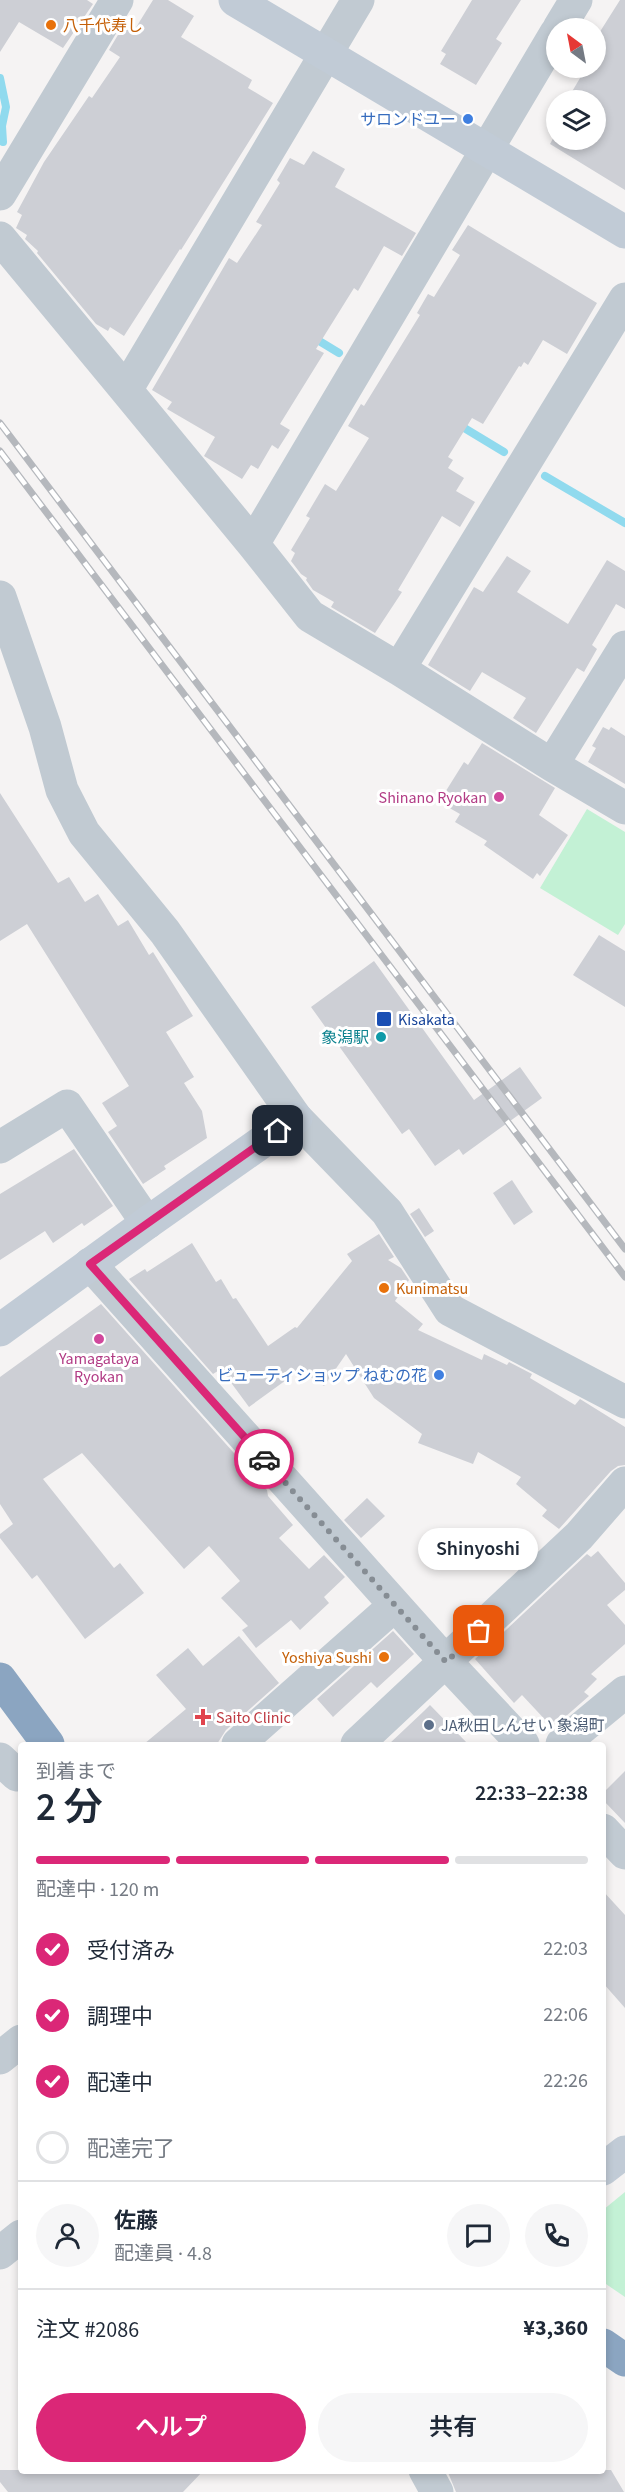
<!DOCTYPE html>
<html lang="ja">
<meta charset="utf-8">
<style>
body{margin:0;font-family:"Source Sans 3","Noto Sans JP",sans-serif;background:#f6f6f7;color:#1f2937;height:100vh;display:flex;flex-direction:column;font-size:22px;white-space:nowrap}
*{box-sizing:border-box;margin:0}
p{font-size:20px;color:#747a83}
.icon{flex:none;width:33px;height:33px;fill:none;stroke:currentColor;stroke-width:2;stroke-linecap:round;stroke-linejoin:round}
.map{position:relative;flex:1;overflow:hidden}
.drawer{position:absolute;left:18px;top:1742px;width:588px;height:732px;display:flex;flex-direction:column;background:#fff;border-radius:6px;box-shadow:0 3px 9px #0003}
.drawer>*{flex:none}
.needle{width:39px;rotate:328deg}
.fabs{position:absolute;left:546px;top:18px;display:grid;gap:12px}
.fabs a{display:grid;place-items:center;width:60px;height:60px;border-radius:50%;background:#fff;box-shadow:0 3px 9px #0003;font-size:30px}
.pin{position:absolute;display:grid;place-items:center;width:51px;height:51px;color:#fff;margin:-26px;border-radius:12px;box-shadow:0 3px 9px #0006}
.courier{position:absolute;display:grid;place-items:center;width:60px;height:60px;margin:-30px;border:4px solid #db2777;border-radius:50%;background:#fff;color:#222;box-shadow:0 2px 8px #0007}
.bubble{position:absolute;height:42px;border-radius:21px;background:#fff;box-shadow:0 3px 9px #0003;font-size:20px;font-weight:600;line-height:42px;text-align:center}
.head em{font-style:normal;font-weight:600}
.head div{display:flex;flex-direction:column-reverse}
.head{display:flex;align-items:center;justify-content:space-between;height:102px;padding:0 18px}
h1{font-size:39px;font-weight:600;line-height:45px}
.bar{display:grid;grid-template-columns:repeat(4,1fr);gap:9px 6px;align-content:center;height:72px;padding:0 18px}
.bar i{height:8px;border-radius:4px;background:#e0e1e3}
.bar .active{background:#db2777}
.bar p{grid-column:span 4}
.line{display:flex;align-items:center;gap:15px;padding:0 18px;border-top:2px solid #e0e1e3}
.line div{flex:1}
.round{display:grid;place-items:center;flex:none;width:63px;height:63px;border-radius:32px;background:#f6f6f7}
ol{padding:0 18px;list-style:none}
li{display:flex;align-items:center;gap:18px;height:66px}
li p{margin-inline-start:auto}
li .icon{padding:6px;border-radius:50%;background:#db2777;color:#fff;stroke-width:4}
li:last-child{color:#747a83}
li i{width:33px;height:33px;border:3px solid #e0e1e3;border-radius:50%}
.button{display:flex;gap:12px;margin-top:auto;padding:12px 18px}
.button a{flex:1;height:69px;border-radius:36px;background:#db2777;color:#fff;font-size:24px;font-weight:600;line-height:69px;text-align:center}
.button a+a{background:#f6f6f7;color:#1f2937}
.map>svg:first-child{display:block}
</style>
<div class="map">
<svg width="625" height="2492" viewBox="0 0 625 2492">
<rect width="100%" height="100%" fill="#f5f3f3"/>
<path fill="#c3f1d5" d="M587 809 625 832V924L618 935 540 888Z
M625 2192V2297L603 2282V2210Z"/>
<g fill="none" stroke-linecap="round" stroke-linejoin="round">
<path stroke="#90daee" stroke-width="8" d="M0 78 6 107 2 126 3 142
M311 336 339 353
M456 423 504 452
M545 476 625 523"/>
</g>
<path fill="#cdcfd5" d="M0 0H87L93 4 63 48 19 22 0 52Z
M153 0H168L194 16 181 37 252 80 248 88 273 103 181 250 180 249 124 336 110 327 108 331 96 324 37 253 38 251 25 239 27 235 16 228 22 215 17 212 44 162 89 96 92 98 120 57 109 50 125 23 135 29Z
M472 0H521L496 39 502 43 476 85 440 64 446 54 441 51Z
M620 0H625V190L550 144 556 133V140H596V100H567L586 68H596V38Z
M313 151 345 169 335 187 416 233 402 256 384 246 358 291 354 288 316 349 324 353 280 424 290 430 278 449 272 445 258 469 251 465 242 479 204 456 215 437 167 409 172 402 152 390 229 258 237 263 262 225 256 222 280 183 277 180 290 158 304 165Z
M468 225 597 303 567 354 543 340 528 365 524 362 521 367 519 366 483 424 472 418 448 457 453 460 448 468 464 478 456 491 475 502 460 527 442 516 398 590 402 592 375 633 331 607 334 602 313 590 306 580 307 578 301 574 291 561 295 553 291 550 310 518 306 516 325 484 336 491 369 438 348 426 361 404 364 406 420 315 417 313 428 294 434 297 460 255 452 250Z
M507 556 531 571 517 592 568 624 607 560 625 571V609L616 604 592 645 597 649 584 672 577 668 536 733 513 718 526 698 482 672 470 691 428 665 474 587 483 592Z
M603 727 609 730 611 727 625 736V784L588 762 596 748 592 746Z
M482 743 555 788 539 815 568 835 540 876 537 873 533 879 484 845 487 841 455 822 460 814 439 802 464 762 468 765Z
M0 793 58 883 69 877 85 902 98 894 118 926 128 920 149 955 153 952 193 1016 166 1032 194 1077 184 1083 202 1111 207 1138 164 1166 166 1169 143 1184 108 1132 117 1126 102 1103 129 1086 27 924 0 941Z
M599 935 625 951V1007L573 975Z
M374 961 474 1100 520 1067 542 1098 463 1155 459 1149 435 1166 409 1129 402 1134 311 1007Z
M74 1149 113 1206 84 1226 82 1223 53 1243 45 1231 0 1260V1194Z
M512 1180 533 1212 514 1225 493 1193Z
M419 1208 434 1231 425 1237 410 1214Z
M379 1234 394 1257 388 1260 401 1268 409 1280 395 1301 423 1324 418 1330 482 1360 484 1354 507 1365 509 1362 532 1374 530 1378 575 1405 580 1399 625 1427V1465L618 1466 611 1471 559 1529 542 1516 547 1510 516 1484 521 1477 478 1452 473 1464 418 1443 422 1434 374 1398 346 1354 324 1386 300 1370 249 1407 221 1369 213 1374 129 1279 145 1269 147 1272 192 1243 216 1282 221 1279 233 1299 236 1298 268 1346 295 1327 297 1328 352 1261 347 1254Z
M101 1304 267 1490 268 1496 293 1525 279 1538 309 1569 324 1555 345 1577 324 1597 329 1603 300 1630 291 1620 256 1648 242 1630 248 1626 221 1598 240 1581 209 1546 184 1569 82 1453 43 1479 114 1568 120 1563 144 1593 85 1639 37 1575 32 1579 0 1538V1534L13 1524 0 1504V1377Z
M367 1498 385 1516 361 1538 344 1520Z
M598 1551 625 1583V1590L607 1605 625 1625V1644L591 1674 597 1679 584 1692 589 1696 557 1724 554 1721 550 1725 522 1695 514 1703 475 1659 587 1554 591 1557Z
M393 1631 414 1654 377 1688 371 1682 333 1717 317 1699Z
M239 1636 279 1683 226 1730 217 1744H144L186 1709 156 1675 188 1648 203 1666Z
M430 1705 468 1744H389L424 1711Z
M625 1771V1823L603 1800V1793Z
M603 1891 625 1915V2008L603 1983Z
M0 2470H204L183 2492H8L0 2482Z
M447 2470H611L624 2492H456Z"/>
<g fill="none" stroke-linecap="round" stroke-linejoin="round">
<path stroke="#c1cad2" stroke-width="33" d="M559 28 576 0
M0 194 117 0
M0 238 126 390
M253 544 126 390 358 0
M0 597 45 727 62 790 84 833 165 932 296 1118 387 1212 450 1310 625 1402
M625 647 552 765 625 808
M399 669 310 616 253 544 556 33
M552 765 399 669 625 299
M0 1147 67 1106 147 1223
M90 1264 446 1662 523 1744
M238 1744 395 1605
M357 1744 579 1536 625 1483
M562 1744 625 1692
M0 1759 17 1775 21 1773
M603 1830 625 1853
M0 2058 21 2041
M0 2253 21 2236
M425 2470 437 2492"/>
<path stroke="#c1cbd6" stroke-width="33" d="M235 0 625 232
M0 1330 147 1223 296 1118
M603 2169 625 2152"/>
<path stroke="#8ba5c1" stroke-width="33" d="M0 1679 48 1744
M603 2345 625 2360"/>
<defs>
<path id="rail" d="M0 423 625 1249
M0 451 625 1277"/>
</defs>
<use href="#rail" stroke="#b5b8bd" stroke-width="7"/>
<use href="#rail" stroke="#fff" stroke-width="4.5" stroke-dasharray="14" stroke-linecap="butt"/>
</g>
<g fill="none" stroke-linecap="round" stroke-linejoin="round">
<path stroke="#868d94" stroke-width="6" stroke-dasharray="0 10.8" d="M264 1459 446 1662 479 1631"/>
<path stroke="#db2777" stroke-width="8" d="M264 1459 90 1264 278 1131"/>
</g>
<g fill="#e8710a" stroke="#fff" stroke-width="2">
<circle cx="51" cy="25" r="6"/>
<circle cx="384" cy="1288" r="6"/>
<circle cx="384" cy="1657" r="6"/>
</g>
<g fill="#3f7fe0" stroke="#fff" stroke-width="2">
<circle cx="468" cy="119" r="6"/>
<circle cx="439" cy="1375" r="6"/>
</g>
<g fill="#d1479c" stroke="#fff" stroke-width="2">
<circle cx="499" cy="797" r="6"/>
<circle cx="99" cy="1339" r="6"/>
</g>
<rect fill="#1a4fb4" stroke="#fff" stroke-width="2" x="376" y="1011" width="16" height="16" rx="3"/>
<circle fill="#0f9aa8" stroke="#fff" stroke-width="2" cx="381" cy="1037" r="6"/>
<path fill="#e0444e" stroke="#fff" stroke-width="2" d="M200 1708h6v6h6v6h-6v6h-6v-6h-6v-6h6z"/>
<circle fill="#5c6f8a" stroke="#fff" stroke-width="2" cx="429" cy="1725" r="6"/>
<g text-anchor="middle" stroke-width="6" stroke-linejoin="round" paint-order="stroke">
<g font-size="16" fill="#c56008" stroke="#fff" text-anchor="start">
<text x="63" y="31">八千代寿し</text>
<text x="396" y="1294">Kunimatsu</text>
<text x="372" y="1663" text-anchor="end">Yoshiya Sushi</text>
</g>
<g font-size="16" fill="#366cbe" stroke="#fff" text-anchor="end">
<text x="456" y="125">サロンドユー</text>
<text x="427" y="1381">ビューティショップ ねむの花</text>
</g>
<g font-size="16" fill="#b23c85" stroke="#fff" text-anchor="end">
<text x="487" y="803">Shinano Ryokan</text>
<text x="99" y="1364" text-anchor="middle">Yamagataya<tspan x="99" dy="18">Ryokan</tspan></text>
</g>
<g font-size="16" fill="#164399" stroke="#fff" text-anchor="start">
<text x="398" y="1025">Kisakata</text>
</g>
<g font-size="16" fill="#0d838f" stroke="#fff" text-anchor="end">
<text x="369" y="1043">象潟駅</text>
</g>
<g font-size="16" fill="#be3a42" stroke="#fff" text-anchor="start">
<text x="216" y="1723">Saito Clinic</text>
</g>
<g font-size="16" fill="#4e5e75" stroke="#fff" text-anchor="start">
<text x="441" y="1731">JA秋田しんせい 象潟町</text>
</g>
</g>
</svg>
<div class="fabs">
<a><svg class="needle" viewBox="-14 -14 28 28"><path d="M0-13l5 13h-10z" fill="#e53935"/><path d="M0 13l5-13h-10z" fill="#747a83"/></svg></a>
<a><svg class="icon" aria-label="layers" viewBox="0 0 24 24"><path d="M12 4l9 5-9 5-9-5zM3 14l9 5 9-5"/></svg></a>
</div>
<div class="pin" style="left:479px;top:1631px;background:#ea580c"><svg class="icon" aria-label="bag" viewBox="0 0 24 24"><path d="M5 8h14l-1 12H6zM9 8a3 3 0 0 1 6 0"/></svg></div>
<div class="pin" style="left:278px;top:1131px;background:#1f2937"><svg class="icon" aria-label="home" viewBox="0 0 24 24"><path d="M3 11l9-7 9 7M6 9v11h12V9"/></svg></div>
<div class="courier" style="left:264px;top:1459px"><svg class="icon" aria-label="car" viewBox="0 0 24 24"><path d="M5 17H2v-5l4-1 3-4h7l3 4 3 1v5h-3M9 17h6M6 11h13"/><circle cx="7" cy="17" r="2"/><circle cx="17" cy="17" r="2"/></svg></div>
<div class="bubble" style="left:418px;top:1528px;width:120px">Shinyoshi</div>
<section class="drawer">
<div class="head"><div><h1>2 分</h1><p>到着まで</p></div><em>22:33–22:38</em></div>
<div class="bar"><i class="active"></i><i class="active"></i><i class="active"></i><i></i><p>配達中 · 120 m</p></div>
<ol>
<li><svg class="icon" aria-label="check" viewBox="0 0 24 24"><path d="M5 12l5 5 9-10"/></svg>受付済み<p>22:03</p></li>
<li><svg class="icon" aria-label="check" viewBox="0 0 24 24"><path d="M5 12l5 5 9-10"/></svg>調理中<p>22:06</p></li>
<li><svg class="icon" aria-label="check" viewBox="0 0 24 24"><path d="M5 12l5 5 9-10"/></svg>配達中<p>22:26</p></li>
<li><i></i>配達完了</li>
</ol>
<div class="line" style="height:108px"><a class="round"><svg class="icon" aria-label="person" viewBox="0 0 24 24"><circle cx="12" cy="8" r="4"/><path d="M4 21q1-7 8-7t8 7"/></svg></a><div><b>佐藤</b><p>配達員 · 4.8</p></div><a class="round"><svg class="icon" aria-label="chat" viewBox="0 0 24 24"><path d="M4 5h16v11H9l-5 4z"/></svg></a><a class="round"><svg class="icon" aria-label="phone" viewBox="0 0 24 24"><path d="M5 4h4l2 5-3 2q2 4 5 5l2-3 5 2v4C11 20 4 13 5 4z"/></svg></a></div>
<div class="line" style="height:78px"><div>注文 #2086</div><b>¥3,360</b></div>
<div class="button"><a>ヘルプ</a><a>共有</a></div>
</section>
</div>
